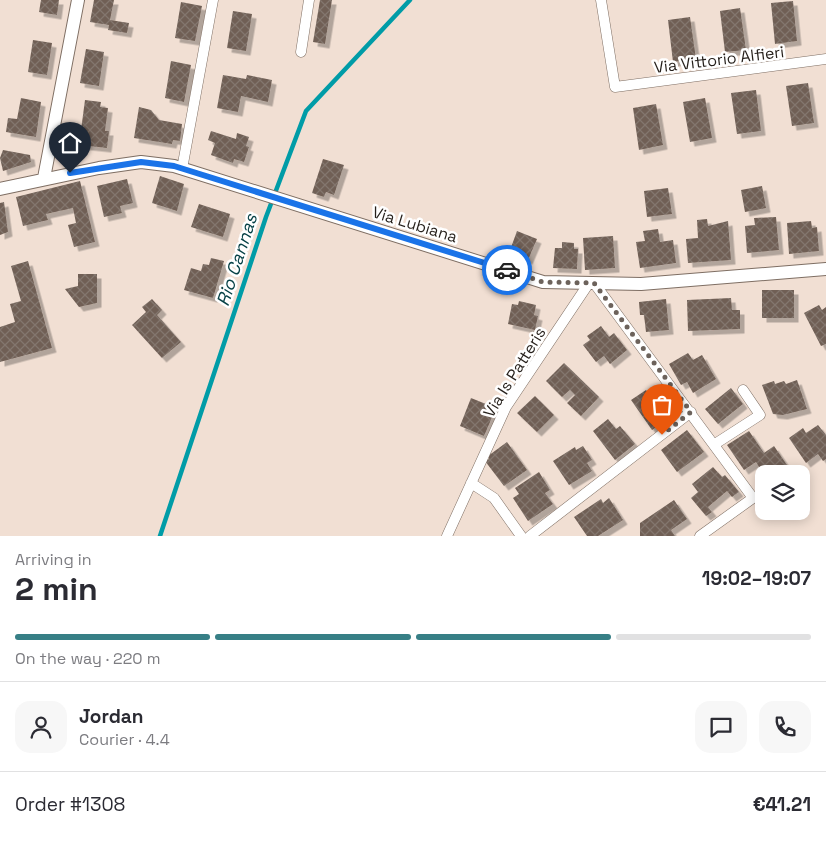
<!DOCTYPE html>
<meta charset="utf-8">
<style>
body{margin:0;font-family:"Space Grotesk",sans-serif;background:#f7f7f7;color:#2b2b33;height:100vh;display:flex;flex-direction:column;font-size:19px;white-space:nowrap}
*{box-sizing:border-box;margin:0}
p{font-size:16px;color:#7c7c81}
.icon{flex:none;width:28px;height:28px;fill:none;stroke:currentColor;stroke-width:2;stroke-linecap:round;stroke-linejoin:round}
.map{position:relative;height:536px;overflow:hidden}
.side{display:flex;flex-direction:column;background:#fff;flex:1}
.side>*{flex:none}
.fabs{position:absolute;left:755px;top:465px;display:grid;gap:10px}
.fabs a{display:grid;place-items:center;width:55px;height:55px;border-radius:10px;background:#fff;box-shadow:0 2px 12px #0003;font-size:25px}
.pin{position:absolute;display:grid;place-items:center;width:42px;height:42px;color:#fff;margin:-51px -21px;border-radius:50% 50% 50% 0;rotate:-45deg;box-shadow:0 0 5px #0007}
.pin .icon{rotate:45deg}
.courier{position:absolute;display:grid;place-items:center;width:50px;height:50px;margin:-25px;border:4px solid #1a73e8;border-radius:50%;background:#fff;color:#222;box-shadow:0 1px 6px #0007}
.head em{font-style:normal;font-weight:700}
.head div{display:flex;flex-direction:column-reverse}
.head{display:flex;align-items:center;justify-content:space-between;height:85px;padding:0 15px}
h1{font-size:32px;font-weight:700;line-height:38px}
.bar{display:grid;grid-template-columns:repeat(4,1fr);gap:8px 5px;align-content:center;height:60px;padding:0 15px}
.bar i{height:6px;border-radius:4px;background:#e1e1e2}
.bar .on{background:#377f86}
.bar p{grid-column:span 4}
.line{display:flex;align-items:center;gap:12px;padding:0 15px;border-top:1px solid #e1e1e2}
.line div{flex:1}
.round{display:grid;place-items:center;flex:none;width:52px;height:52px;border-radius:15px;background:#f7f7f7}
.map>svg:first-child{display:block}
</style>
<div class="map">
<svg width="826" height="536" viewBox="0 0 826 536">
<defs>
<pattern id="building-cross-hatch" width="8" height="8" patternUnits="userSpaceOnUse" patternTransform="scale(1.25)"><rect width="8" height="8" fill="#6f5f55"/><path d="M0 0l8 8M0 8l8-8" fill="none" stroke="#83766e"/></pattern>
<filter id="shadow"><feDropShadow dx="4.5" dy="4.5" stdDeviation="0" flood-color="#0004"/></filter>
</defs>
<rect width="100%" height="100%" fill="#f1dfd3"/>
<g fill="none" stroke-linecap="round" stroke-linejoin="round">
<path stroke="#009ca7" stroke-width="4.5" d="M160 536 266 217 306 111 410 0"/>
</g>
<path fill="url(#building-cross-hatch)" filter="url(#shadow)" d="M41 0H59L57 15 39 12Z
M94 0H114L110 20 129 23 127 33 108 30 109 25 90 22Z
M320 0H332L325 44 313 42Z
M793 1 797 41 775 44 771 3Z
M181 2 202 6 195 41 175 38Z
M740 8 746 50 725 52 720 11Z
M233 11 252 14 246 51 227 48Z
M690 17 696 59 673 62 668 20Z
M33 40 52 43 47 75 28 72Z
M86 49 104 52 99 86 80 83Z
M171 61 191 65 184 102 165 98Z
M223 75 246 79 247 75 272 80 268 102 241 96 238 112 217 108Z
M808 83 814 123 792 126 786 86Z
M756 90 761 131 737 134 731 93Z
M21 98 41 102 36 137 6 132 8 118 17 119Z
M705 98 712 138 690 142 683 102Z
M85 100 101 102 100 107 108 108 105 131H109L107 148 79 145Z
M656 104 663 145 639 150 633 108Z
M139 107 151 110 159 120 182 124 180 141 173 140 172 144 134 138Z
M211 131 236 139 237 133 249 137 246 146 249 147 244 162 234 159 233 163 211 155 215 143 208 140Z
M3 150 30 155 31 162 3 171 0 158Z
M323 159 344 165 334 195 326 192 324 197 312 193Z
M160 176 184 184 177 211 152 203Z
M127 179 133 203 120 206 122 213 104 217 97 186Z
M80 181 95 242 74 247 68 225 76 223 73 208 46 214 48 220 23 226 16 197Z
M762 186 766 208 745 212 741 190Z
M668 188 672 214 647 217 644 191Z
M4 202 8 232 0 235V203Z
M199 204 230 214 223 237 191 227Z
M776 217 779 250 747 253 745 226 755 225 754 218Z
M707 219 708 226 728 221 731 260 688 263 686 239 698 238 697 220Z
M811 221 812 228 817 227 819 251 789 254 787 223Z
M658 229 660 242 673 240 676 263 640 268 636 242 645 241 643 231Z
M517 231 537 239 528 260 509 253Z
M613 236 615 268 585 270 583 238Z
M562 242 574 243V249H578L577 269 553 268 555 248H562Z
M211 258 224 261 213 298 184 290 191 268 201 271 203 264 209 265Z
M28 261 52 348 0 362V327L15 322 10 304 21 301 11 266Z
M78 274H97V303L79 307 65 289 78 286Z
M762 290H794V318H762Z
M731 298 732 310H740V329L688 331 687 300Z
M152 299 162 310 157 315 181 342 162 358 132 325 146 312 142 307Z
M666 299 669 330 646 332 644 315H640L639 302Z
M519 301 536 305 534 315 538 316 535 330 508 324 512 304 518 305Z
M819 305 822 310 826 307V344L821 346 804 313Z
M601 326 609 337 614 333 627 350 610 364 604 356 596 362 583 345 590 340 587 336Z
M688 353 693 360 702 355 716 379 693 393 687 382 681 385 669 364Z
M564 363 599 397 581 416 567 403 575 395 570 390 562 397 546 381Z
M797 380 807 409 783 415 773 414 762 385 774 381 775 384 784 381 786 384Z
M731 388 743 404 718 424 705 409Z
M646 390 653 400 656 398 672 416 652 430 631 400Z
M535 396 554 415 537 432 517 413Z
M471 398 496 408 484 436 460 426Z
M608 419 616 429 620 426 635 444 615 460 593 431Z
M818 425 826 435V459L823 461 818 454 806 463 789 438 803 428 806 433Z
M687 430 704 452 677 472 661 450Z
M749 431 764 453 774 446 789 468 779 474H764V486L756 473 761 470 756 462 744 470 727 445Z
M507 442 527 470 504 486 485 461 489 459 488 456Z
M583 446 592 460 587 463 592 471 569 485 553 461 575 447 576 450Z
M713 467 722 477 725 475 739 492 732 497 727 491 708 507 712 512 706 516 691 498 698 492 692 484Z
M539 472 550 490 545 493 553 504 528 521 513 498 519 494 515 488Z
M609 498 623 520 598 536H587L574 517 601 499 603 503Z
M674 500 687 519 671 530 675 536H640V523Z"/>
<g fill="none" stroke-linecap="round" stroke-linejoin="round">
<defs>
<path id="minor" d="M601 0 615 87 826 59
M301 52 309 0
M182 169 213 0
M594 283 753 498 700 536
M715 444 760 415 743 390
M471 483 494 498 521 536
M447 536 506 407 589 283
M530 536 691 412"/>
<path id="tertiary" d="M44 178 78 0
M0 189 99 168 141 162 174 166 543 282 641 284 826 269"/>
</defs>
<use href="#minor" stroke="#7e6e63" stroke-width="11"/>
<use href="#tertiary" stroke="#7e6e63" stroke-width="14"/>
<use href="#minor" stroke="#fff" stroke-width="10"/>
<use href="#tertiary" stroke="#fff" stroke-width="12"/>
</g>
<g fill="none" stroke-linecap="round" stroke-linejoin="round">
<path stroke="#6c625b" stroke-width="5" stroke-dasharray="0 9" d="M507 270 543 282 594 283 691 412 662 435"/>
<path stroke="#1a73e8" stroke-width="6" d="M70 173 141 162 174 166 507 270"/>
</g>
<g text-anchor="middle" stroke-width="5" stroke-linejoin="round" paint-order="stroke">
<g font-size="16" fill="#251f1a" stroke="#fff">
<text transform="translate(719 59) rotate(-7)" y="6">Via Vittorio Alfieri</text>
<text transform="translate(415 224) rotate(17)" y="6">Via Lubiana</text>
<text transform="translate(514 372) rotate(-58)" y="6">Via Is Patteris</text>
</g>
<g font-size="18" font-style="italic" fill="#074146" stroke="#fff">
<text transform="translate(237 260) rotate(-72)" y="6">Rio Cannas</text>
</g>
</g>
</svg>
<div class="fabs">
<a><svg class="icon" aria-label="layers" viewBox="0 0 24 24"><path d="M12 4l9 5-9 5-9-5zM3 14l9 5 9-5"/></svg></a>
</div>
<div class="pin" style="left:662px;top:435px;background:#ea580c"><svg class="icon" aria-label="bag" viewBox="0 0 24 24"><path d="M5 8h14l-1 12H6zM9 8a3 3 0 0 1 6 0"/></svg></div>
<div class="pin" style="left:70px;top:173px;background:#1f2937"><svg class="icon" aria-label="home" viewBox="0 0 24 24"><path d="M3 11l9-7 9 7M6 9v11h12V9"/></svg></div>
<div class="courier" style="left:507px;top:270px"><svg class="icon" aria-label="car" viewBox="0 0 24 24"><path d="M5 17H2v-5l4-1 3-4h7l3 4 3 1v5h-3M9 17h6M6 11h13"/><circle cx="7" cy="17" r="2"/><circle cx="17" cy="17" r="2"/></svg></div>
</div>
<section class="side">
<div class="head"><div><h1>2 min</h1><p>Arriving in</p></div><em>19:02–19:07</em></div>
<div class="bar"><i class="on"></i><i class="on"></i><i class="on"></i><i></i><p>On the way · 220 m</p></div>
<div class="line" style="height:90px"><a class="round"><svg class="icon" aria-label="person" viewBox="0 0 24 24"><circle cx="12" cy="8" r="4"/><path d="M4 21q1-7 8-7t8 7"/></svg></a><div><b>Jordan</b><p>Courier · 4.4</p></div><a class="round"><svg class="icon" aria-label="chat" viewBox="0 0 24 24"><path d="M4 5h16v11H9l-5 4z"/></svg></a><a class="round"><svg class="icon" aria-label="phone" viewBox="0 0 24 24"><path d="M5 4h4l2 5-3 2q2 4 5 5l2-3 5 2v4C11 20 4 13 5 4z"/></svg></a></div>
<div class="line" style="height:65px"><div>Order #1308</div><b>€41.21</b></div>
</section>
